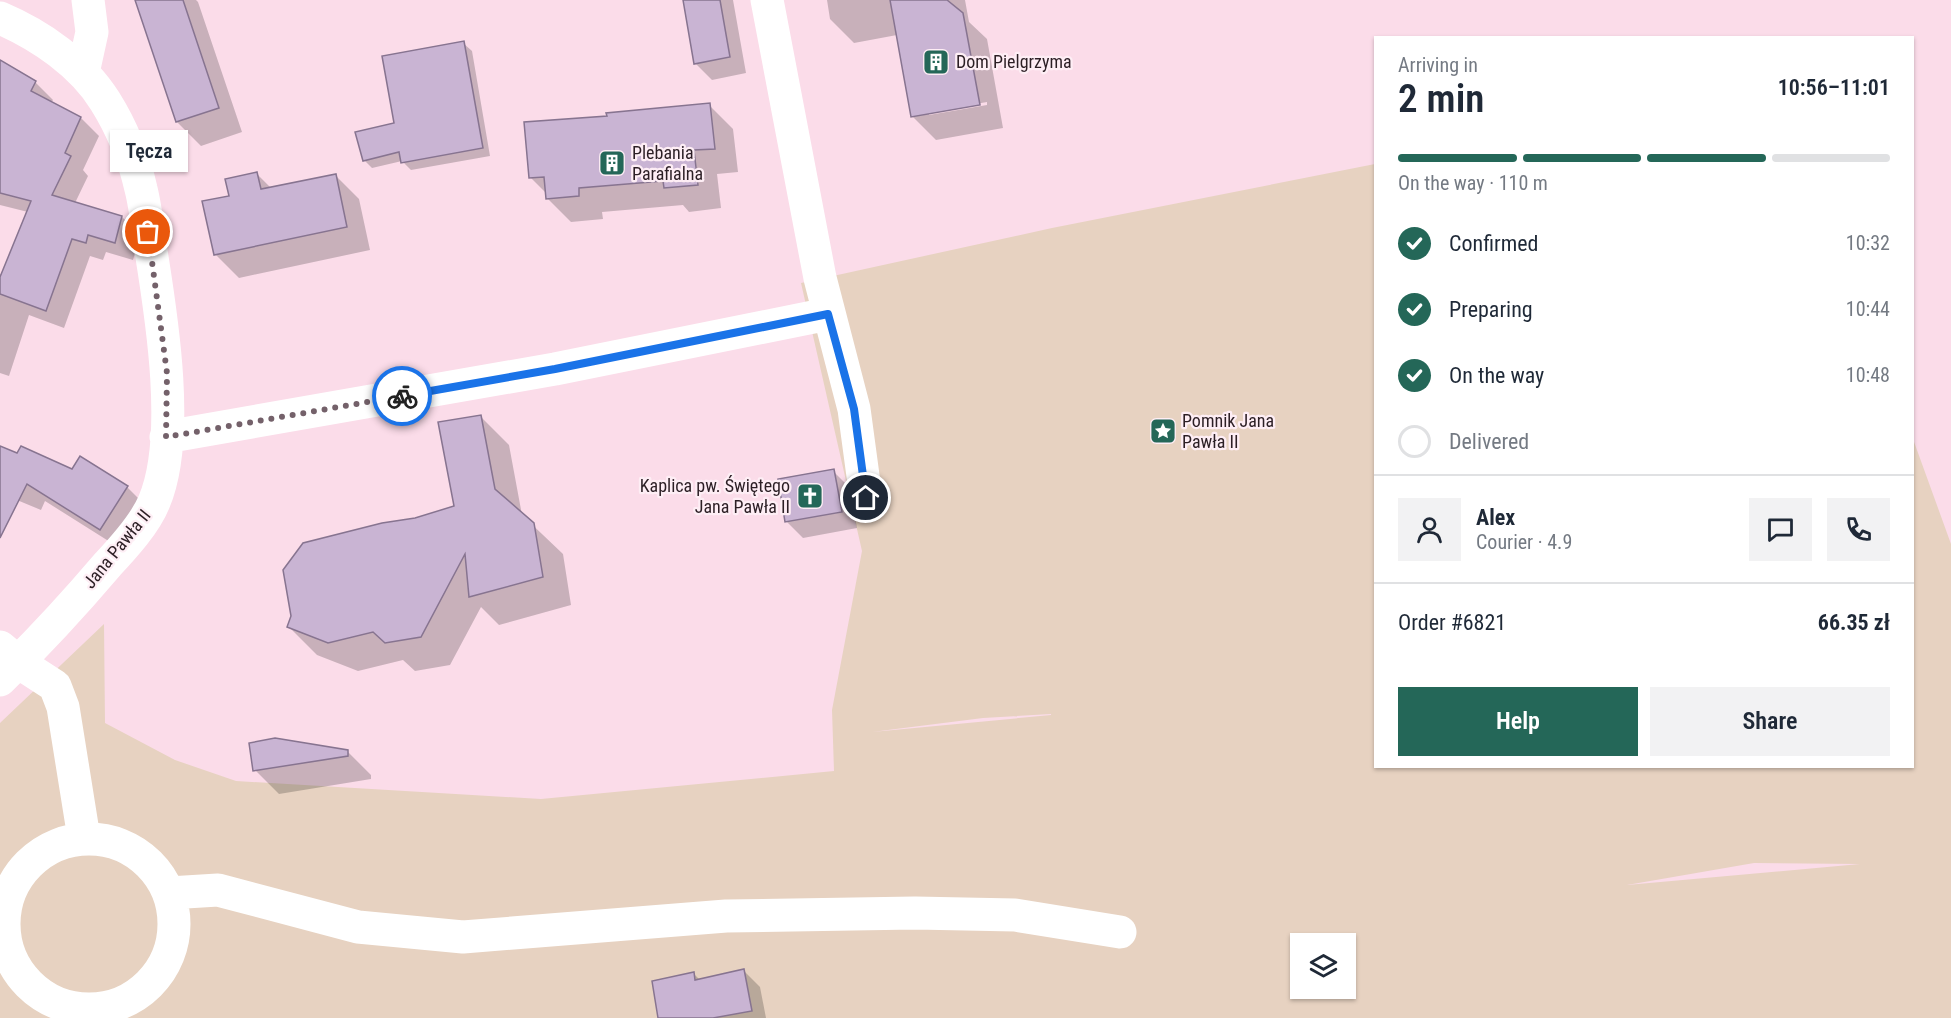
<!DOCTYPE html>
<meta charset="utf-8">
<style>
body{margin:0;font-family:"Roboto Condensed",sans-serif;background:#f2f2f3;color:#1f2937;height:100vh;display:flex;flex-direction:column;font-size:22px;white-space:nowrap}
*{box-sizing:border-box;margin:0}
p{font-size:20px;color:#747a83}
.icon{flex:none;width:33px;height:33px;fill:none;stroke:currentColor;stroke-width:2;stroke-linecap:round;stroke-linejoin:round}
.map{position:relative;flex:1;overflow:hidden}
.panel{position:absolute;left:1374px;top:36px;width:540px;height:732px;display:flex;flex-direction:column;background:#fff;border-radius:0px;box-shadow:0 2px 4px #0004}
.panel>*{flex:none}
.tools{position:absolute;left:1290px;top:933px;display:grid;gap:12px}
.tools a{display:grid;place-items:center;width:66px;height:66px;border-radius:0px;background:#fff;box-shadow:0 2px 4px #0004;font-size:30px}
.pin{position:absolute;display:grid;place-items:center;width:51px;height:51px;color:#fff;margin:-26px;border:3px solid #fff;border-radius:50%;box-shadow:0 2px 6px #0007}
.courier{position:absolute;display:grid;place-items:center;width:60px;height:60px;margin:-30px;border:4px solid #1a73e8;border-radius:50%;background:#fff;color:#222;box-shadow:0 2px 8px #0007}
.bubble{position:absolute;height:42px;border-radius:0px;background:#fff;box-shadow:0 2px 4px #0004;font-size:20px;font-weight:600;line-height:42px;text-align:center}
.overview em{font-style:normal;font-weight:600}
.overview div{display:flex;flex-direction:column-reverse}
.overview{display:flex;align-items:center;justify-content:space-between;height:102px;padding:0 24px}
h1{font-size:39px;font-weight:600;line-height:45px}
.bar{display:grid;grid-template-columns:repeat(4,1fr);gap:9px 6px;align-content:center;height:72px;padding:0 24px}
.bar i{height:8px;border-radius:4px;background:#e0e1e3}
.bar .current{background:#246758}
.bar p{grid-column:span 4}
.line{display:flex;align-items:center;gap:15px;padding:0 24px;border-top:2px solid #e0e1e3}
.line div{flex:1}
.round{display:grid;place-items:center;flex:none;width:63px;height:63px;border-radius:0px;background:#f2f2f3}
ol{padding:0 24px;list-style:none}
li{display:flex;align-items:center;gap:18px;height:66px}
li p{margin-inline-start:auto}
li .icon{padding:6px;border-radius:50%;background:#246758;color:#fff;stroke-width:4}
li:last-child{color:#747a83}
li i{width:33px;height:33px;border:3px solid #e0e1e3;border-radius:50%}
.action{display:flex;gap:12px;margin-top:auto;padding:12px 24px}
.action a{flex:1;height:69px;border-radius:0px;background:#246758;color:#fff;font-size:24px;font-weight:600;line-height:69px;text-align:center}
.action a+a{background:#f2f2f3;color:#1f2937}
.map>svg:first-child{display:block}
</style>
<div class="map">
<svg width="1951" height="1018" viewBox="0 0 1951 1018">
<rect width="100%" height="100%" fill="#fbdce9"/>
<path fill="#e7d2c1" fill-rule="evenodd" d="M1375 164 1376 766H1912L1913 439 1951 544V1018H0V723L104 624 105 723 175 760 236 781 541 799 834 771 832 710 862 551 801 283 1052 228ZM1051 714V715L872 732 983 718ZM1754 863 1860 864 1627 885ZM1300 944H1346V988H1300Z"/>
<path fill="#0003" fill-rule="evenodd" d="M136 0H196L198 2 242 132 201 146 177 122Z
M685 0H733L746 73 712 80 695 63Z
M827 0H965L969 22 987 39 1003 128 936 140 912 116 897 35 854 43 830 19ZM987 102V105L929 115V112Z
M463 43 472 51 490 156 411 170 402 161 372 168 364 160Z
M0 62 35 82 53 100 51 103 81 118 99 136 83 170 88 176 75 203 122 217 140 235 133 260 106 252 103 260 90 256 64 328 29 315 9 376 0 373V274L2 275 28 212 0 205Z
M709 105 733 129 738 172 717 174 721 208 689 212 683 205 602 212 603 219 571 222 547 198V194L530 177 608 118Z
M256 173 271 188 335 175 359 199 370 250 239 278 215 254Z
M480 416 509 445 522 515 563 554 571 605 499 625 481 607 450 665 415 671 403 660 358 671 317 655 289 627 415 520 456 507Z
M0 448 127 487 145 505 118 547 45 501 41 510 0 493Z
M833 471 850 488 857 528 803 538 787 522 779 481Z
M347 751 371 775V779L279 794 255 770Z
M744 971 760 987 766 1018H660L693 973 700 980Z"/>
<path fill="#c9b4d3" stroke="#877490" stroke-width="1.5" d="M135 0H183L219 108 176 122Z
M683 0H720L730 57 694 64Z
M890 0H947L963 13 980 105 911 117Z
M464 41 483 148 401 163 399 152 363 161 355 132 394 123 382 56Z
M0 60 36 81 31 91 81 117 65 153 71 156 52 195 122 216 115 243 88 235 86 243 72 239 46 311 0 294V277L31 201 0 193Z
M710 103 715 149 694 150 698 185 664 188 663 181 579 188V196L546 199 544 177 529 178 524 122 607 116 606 113Z
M257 172 261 189 336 174 347 227 214 255 202 201 229 196 225 179Z
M481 415 495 489 534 523 543 577 469 597 465 554 421 637 385 643 373 632 328 643 287 627 291 616 283 570 303 543 382 523 415 518 454 506 438 422Z
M0 446 17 453 21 446 72 469 80 456 128 486 100 530 27 484 0 538Z
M834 469 842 512 785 522 778 479Z
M275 738 348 750V756L253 771 249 743Z
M744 969 752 1011 713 1018H658L652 981 694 972 695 980Z"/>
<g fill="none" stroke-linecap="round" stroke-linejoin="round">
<path stroke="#fff" stroke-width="33" d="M767 0 820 278 854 409 866 498
M0 18C40 35 82 64 105 101 122 128 134 158 141 189 146 209 148 231 151 251 162 319 181 439 154 502 145 524 124 547 108 564 74 604 38 643 0 680
M83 73 92 32 88 0
M166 437 555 369 828 314
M0 647 18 662 55 686 63 707 84 838
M4 924a85 85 0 1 1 170 0a85 85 0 1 1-170 0Z
M169 893 218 890 358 927 463 937 726 916 915 913 1015 915 1120 932"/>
</g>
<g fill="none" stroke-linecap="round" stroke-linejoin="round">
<path stroke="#74616a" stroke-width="6" stroke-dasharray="0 10.8" d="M148 232 167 373 166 437 402 396"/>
<path stroke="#1a73e8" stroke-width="8" d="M402 396 555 369 828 314 854 409 866 498"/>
</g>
<defs>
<symbol id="building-square" viewBox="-11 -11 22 22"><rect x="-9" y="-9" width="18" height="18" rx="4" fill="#246758" stroke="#feeef5"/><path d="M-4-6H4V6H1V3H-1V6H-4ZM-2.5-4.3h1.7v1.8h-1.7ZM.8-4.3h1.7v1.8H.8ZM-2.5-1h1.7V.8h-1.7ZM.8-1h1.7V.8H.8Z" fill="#fff"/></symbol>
<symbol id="sight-square" viewBox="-11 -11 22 22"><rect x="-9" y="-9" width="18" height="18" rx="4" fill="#246758" stroke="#feeef5"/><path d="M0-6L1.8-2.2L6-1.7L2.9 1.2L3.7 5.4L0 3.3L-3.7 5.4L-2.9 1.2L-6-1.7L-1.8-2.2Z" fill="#fff"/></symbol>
<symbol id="church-square" viewBox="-11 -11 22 22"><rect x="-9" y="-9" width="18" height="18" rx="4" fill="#246758" stroke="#feeef5"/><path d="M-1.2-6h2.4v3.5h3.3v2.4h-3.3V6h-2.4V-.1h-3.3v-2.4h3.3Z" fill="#fff"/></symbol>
</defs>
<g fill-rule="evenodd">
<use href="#building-square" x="921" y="47" width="30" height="30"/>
<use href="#building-square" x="597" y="148" width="30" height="30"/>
<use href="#sight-square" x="1148" y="416" width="30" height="30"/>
<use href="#church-square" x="795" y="481" width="30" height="30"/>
</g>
<g text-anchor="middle" stroke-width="4.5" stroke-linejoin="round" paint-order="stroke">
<g font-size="18" fill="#2c1f25" stroke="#feeef5" text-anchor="start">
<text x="956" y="68">Dom Pielgrzyma</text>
<text x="632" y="159">Plebania<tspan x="632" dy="21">Parafialna</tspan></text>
<text x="1182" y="427">Pomnik Jana<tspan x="1182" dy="21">Pawła II</tspan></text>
<text x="790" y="492" text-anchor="end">Kaplica pw. Świętego<tspan x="790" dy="21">Jana Pawła II</tspan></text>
</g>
<g font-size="18" fill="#2c1f25" stroke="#feeef5">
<text transform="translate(117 549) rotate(-51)" y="6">Jana Pawła II</text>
</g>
</g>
</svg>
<div class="tools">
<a><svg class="icon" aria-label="layers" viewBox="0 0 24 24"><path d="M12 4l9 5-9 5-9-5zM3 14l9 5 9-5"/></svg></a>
</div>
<div class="pin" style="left:148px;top:232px;background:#ea580c"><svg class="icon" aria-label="bag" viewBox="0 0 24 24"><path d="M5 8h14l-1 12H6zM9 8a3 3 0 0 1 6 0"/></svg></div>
<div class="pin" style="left:866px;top:498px;background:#1f2937"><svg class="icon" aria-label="home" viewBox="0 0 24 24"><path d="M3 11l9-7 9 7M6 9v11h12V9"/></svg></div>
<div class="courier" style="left:402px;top:396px"><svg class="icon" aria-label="bike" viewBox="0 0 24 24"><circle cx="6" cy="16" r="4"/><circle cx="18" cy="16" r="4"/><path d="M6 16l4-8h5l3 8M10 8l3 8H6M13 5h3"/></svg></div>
<div class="bubble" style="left:110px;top:130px;width:78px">Tęcza</div>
<section class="panel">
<div class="overview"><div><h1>2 min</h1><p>Arriving in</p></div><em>10:56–11:01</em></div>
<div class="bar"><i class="current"></i><i class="current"></i><i class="current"></i><i></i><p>On the way · 110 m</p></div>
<ol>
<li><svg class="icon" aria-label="check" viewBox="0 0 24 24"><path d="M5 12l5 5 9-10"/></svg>Confirmed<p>10:32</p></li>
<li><svg class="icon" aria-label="check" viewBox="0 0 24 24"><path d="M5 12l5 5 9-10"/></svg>Preparing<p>10:44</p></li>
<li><svg class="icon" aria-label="check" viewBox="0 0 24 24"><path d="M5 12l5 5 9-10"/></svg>On the way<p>10:48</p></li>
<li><i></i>Delivered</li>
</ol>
<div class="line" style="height:108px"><a class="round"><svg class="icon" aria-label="person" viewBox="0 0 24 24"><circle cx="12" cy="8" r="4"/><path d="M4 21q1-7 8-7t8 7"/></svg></a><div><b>Alex</b><p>Courier · 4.9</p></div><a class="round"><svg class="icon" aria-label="chat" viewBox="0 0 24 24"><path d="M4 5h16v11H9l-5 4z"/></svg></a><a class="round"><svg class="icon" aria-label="phone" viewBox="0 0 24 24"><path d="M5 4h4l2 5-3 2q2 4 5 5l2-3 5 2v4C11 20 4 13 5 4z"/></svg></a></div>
<div class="line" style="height:78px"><div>Order #6821</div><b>66.35 zł</b></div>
<div class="action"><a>Help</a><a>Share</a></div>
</section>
</div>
